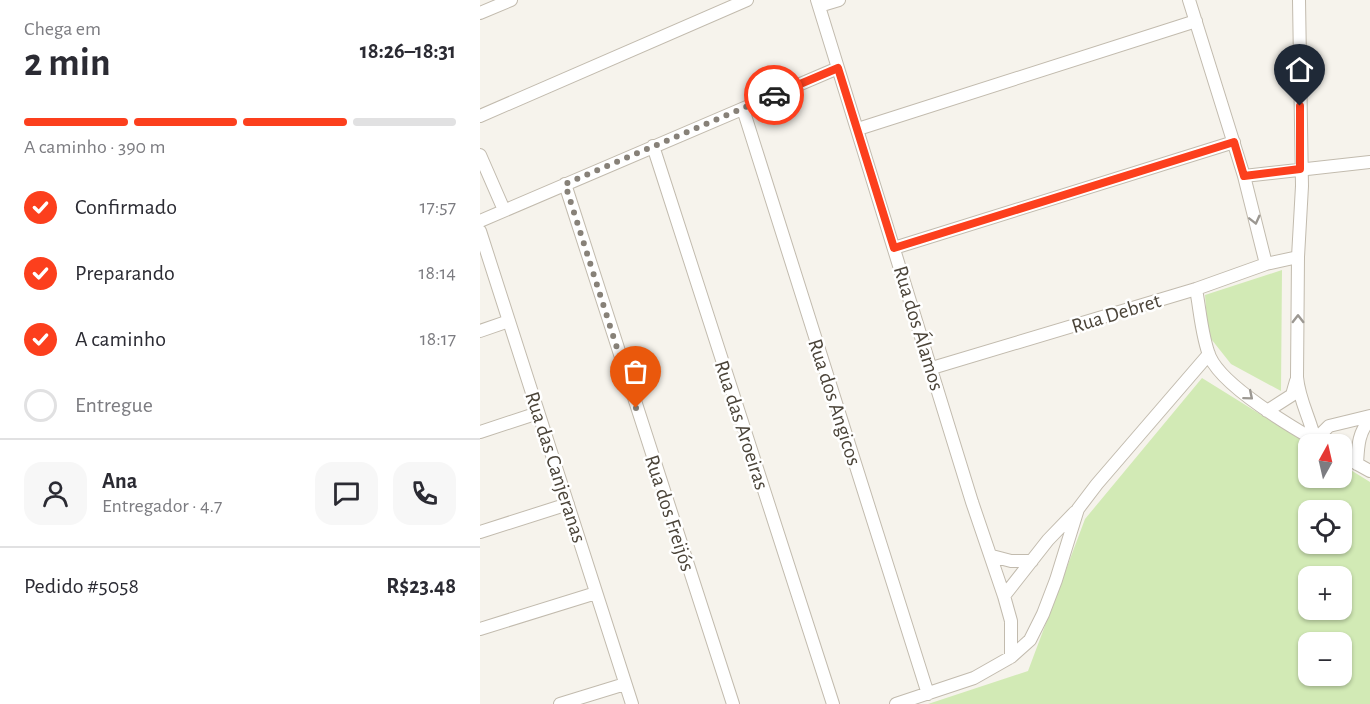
<!DOCTYPE html>
<html lang="pt">
<meta charset="utf-8">
<style>
body{margin:0;font-family:"Alegreya Sans",sans-serif;background:#f7f7f7;color:#2b2b33;height:100vh;display:flex;flex-direction:column;font-size:22px;white-space:nowrap}
*{box-sizing:border-box;margin:0}
p{font-size:20px;color:#7c7c81}
.icon{flex:none;width:33px;height:33px;fill:none;stroke:currentColor;stroke-width:2;stroke-linecap:round;stroke-linejoin:round}
.map{position:relative;flex:1;overflow:hidden}
.side{display:flex;flex-direction:column;background:#fff;width:480px}
.side>*{flex:none}
.needle{width:39px;rotate:8deg}
.buttons{position:absolute;left:818px;top:434px;display:grid;gap:12px}
.buttons a{display:grid;place-items:center;width:54px;height:54px;border-radius:12px;background:#fff;box-shadow:0 2px 4px #0004;font-size:30px}
.pin{position:absolute;display:grid;place-items:center;width:51px;height:51px;color:#fff;margin:-62px -26px;border-radius:50% 50% 50% 0;rotate:-45deg;box-shadow:0 0 6px #0007}
.pin .icon{rotate:45deg}
.courier{position:absolute;display:grid;place-items:center;width:60px;height:60px;margin:-30px;border:4px solid #fc3f1d;border-radius:50%;background:#fff;color:#222;box-shadow:0 2px 8px #0007}
.summary em{font-style:normal;font-weight:700}
.summary div{display:flex;flex-direction:column-reverse}
.summary{display:flex;align-items:center;justify-content:space-between;height:102px;padding:0 24px}
h1{font-size:39px;font-weight:700;line-height:45px}
.bar{display:grid;grid-template-columns:repeat(4,1fr);gap:9px 6px;align-content:center;height:72px;padding:0 24px}
.bar i{height:8px;border-radius:4px;background:#e1e1e2}
.bar .active{background:#fc3f1d}
.bar p{grid-column:span 4}
.line{display:flex;align-items:center;gap:15px;padding:0 24px;border-top:2px solid #e1e1e2}
.line div{flex:1}
.round{display:grid;place-items:center;flex:none;width:63px;height:63px;border-radius:18px;background:#f7f7f7}
ol{padding:0 24px;list-style:none}
li{display:flex;align-items:center;gap:18px;height:66px}
li p{margin-inline-start:auto}
li .icon{padding:6px;border-radius:50%;background:#fc3f1d;color:#fff;stroke-width:4}
li:last-child{color:#7c7c81}
li i{width:33px;height:33px;border:3px solid #e1e1e2;border-radius:50%}
main{display:flex;flex:1;min-height:0}
.map>svg:first-child{display:block}
</style>
<main>
<section class="side">
<div class="summary"><div><h1>2 min</h1><p>Chega em</p></div><em>18:26–18:31</em></div>
<div class="bar"><i class="active"></i><i class="active"></i><i class="active"></i><i></i><p>A caminho · 390 m</p></div>
<ol>
<li><svg class="icon" aria-label="check" viewBox="0 0 24 24"><path d="M5 12l5 5 9-10"/></svg>Confirmado<p>17:57</p></li>
<li><svg class="icon" aria-label="check" viewBox="0 0 24 24"><path d="M5 12l5 5 9-10"/></svg>Preparando<p>18:14</p></li>
<li><svg class="icon" aria-label="check" viewBox="0 0 24 24"><path d="M5 12l5 5 9-10"/></svg>A caminho<p>18:17</p></li>
<li><i></i>Entregue</li>
</ol>
<div class="line" style="height:108px"><a class="round"><svg class="icon" aria-label="person" viewBox="0 0 24 24"><circle cx="12" cy="8" r="4"/><path d="M4 21q1-7 8-7t8 7"/></svg></a><div><b>Ana</b><p>Entregador · 4.7</p></div><a class="round"><svg class="icon" aria-label="chat" viewBox="0 0 24 24"><path d="M4 5h16v11H9l-5 4z"/></svg></a><a class="round"><svg class="icon" aria-label="phone" viewBox="0 0 24 24"><path d="M5 4h4l2 5-3 2q2 4 5 5l2-3 5 2v4C11 20 4 13 5 4z"/></svg></a></div>
<div class="line" style="height:78px"><div>Pedido #5058</div><b>R$23.48</b></div>
</section>
<div class="map">
<svg width="890" height="704" viewBox="0 0 890 704">
<rect width="100%" height="100%" fill="#f6f3ec"/>
<path fill="#d2eab5" fill-rule="evenodd" d="M802 270 801 391 751 364 728 335 725 295Z
M722 378 828 444V477H861V464L890 482V704H448L548 671 605 519ZM828 510H861V543H828ZM828 576H861V609H828ZM828 642H861V675H828Z"/>
<g fill="none" stroke-linecap="round" stroke-linejoin="round">
<defs>
<path id="minor" d="M337 0 492 502 524 596 531 621V657
M709 0 764 176 786 264
M819 0 822 186 818 257 817 377C819 400 830 418 835 440
M339 6 359 0
M0 13 31 0
M263 109 448 694
M0 116 267 0
M378 129 716 21
M173 146 353 704
M0 155 24 210
M764 176 890 162
M85 184 253 704
M0 221 358 68
M0 231 152 704
M414 248 754 142
M716 289C720 310 722 339 730 357 743 386 810 426 838 442
M0 331 29 321
M452 368 716 289 786 264 818 257
M787 411 812 395 816 381
M0 432 58 413
M835 440 849 426 890 416
M861 455 890 471
M877 464C878 448 878 432 890 420
M0 532 88 504
M512 556 531 561H552
M524 596 568 540 595 512
M0 629 116 593
M80 704 145 684
M416 704 494 678 531 657 550 640 563 614 576 580 598 509 617 484 729 354"/>
</defs>
<use href="#minor" stroke="#c2bbae" stroke-width="14"/>
<use href="#minor" stroke="#fff" stroke-width="12"/>
</g>
<defs><path id="oneway-chevron" d="M-2-3.5L2.5 0L-2 3.5" fill="none" stroke-width="1.6" stroke-linecap="round" stroke-linejoin="round" transform="scale(1.5)"/></defs>
<g stroke="#9c9892">
<use href="#oneway-chevron" transform="translate(775 220) rotate(76)"/>
<use href="#oneway-chevron" transform="translate(818 319) rotate(-90)"/>
<use href="#oneway-chevron" transform="translate(769 396) rotate(40)"/>
</g>
<g fill="none" stroke-linecap="round" stroke-linejoin="round">
<path stroke="#878178" stroke-width="6" stroke-dasharray="0 10.8" d="M156 408 85 184 294 95"/>
<path stroke="#fc3f1d" stroke-width="8" d="M294 95 358 68 414 248 754 142 764 176 820 169V106"/>
</g>
<g text-anchor="middle" stroke-width="5" stroke-linejoin="round" paint-order="stroke">
<g font-size="21" fill="#4b4439" stroke="#fff">
<text transform="translate(636 313) rotate(-17)" y="7">Rua Debret</text>
<text transform="translate(439 328) rotate(73)" y="7">Rua dos Álamos</text>
<text transform="translate(355 402) rotate(72)" y="7">Rua dos Angicos</text>
<text transform="translate(262 425) rotate(72)" y="7">Rua das Aroeiras</text>
<text transform="translate(76 467) rotate(72)" y="7">Rua das Canjeranas</text>
<text transform="translate(190 513) rotate(72)" y="7">Rua dos Freijós</text>
</g>
</g>
</svg>
<div class="buttons">
<a><svg class="needle" viewBox="-14 -14 28 28"><path d="M0-13l5 13h-10z" fill="#e53935"/><path d="M0 13l5-13h-10z" fill="#7c7c81"/></svg></a>
<a><svg class="icon" aria-label="locate" viewBox="0 0 24 24"><circle cx="12" cy="12" r="6"/><path d="M12 2v4M12 18v4M2 12h4M18 12h4"/></svg></a>
<a>+</a>
<a>−</a>
</div>
<div class="pin" style="left:156px;top:408px;background:#ea580c"><svg class="icon" aria-label="bag" viewBox="0 0 24 24"><path d="M5 8h14l-1 12H6zM9 8a3 3 0 0 1 6 0"/></svg></div>
<div class="pin" style="left:820px;top:106px;background:#1f2937"><svg class="icon" aria-label="home" viewBox="0 0 24 24"><path d="M3 11l9-7 9 7M6 9v11h12V9"/></svg></div>
<div class="courier" style="left:294px;top:95px"><svg class="icon" aria-label="car" viewBox="0 0 24 24"><path d="M5 17H2v-5l4-1 3-4h7l3 4 3 1v5h-3M9 17h6M6 11h13"/><circle cx="7" cy="17" r="2"/><circle cx="17" cy="17" r="2"/></svg></div>
</div>
</main>
